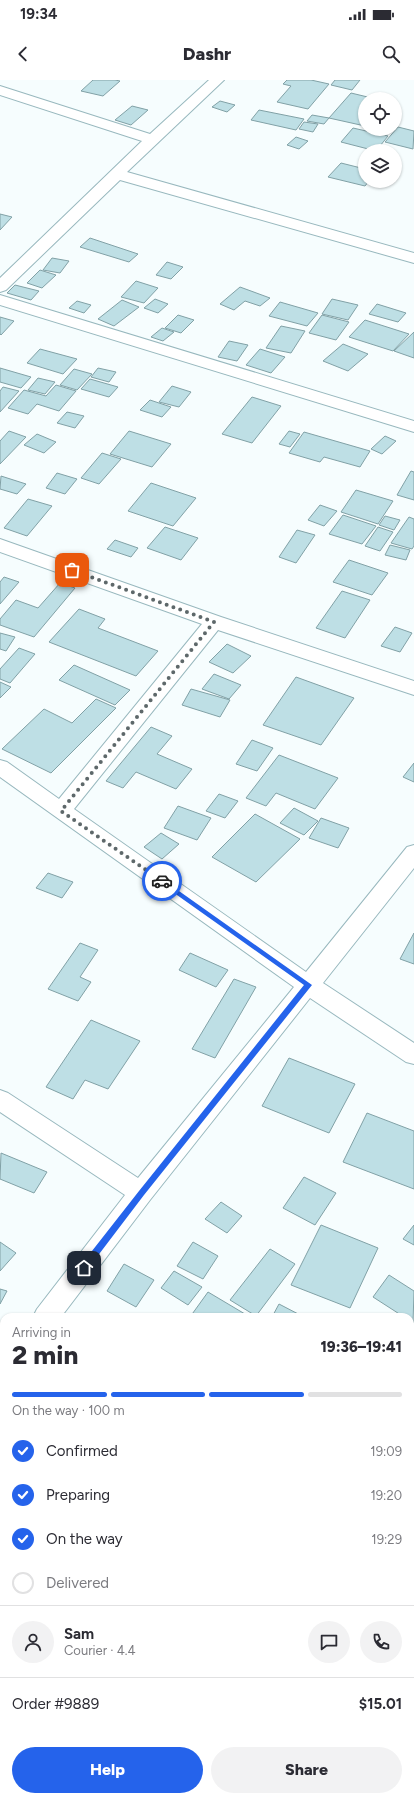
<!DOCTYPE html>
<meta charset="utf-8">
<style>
body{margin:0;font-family:Figtree,sans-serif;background:#f2f2f3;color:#2b2b33;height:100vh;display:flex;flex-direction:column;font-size:15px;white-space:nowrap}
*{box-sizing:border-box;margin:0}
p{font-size:13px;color:#7c7c81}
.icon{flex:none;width:22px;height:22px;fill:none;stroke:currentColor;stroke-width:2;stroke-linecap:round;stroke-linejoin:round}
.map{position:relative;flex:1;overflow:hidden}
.panel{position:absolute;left:0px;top:1233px;width:414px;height:488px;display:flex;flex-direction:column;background:#fff;border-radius:12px 12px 0 0;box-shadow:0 1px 3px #0004}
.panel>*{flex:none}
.fabs{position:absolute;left:358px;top:12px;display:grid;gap:8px}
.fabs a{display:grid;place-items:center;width:44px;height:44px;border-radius:50%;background:#fff;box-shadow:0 1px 3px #0004;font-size:20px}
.pin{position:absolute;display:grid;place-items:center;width:34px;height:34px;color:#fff;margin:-17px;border-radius:8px;box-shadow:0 2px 6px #0006}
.courier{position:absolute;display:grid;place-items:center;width:40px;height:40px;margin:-20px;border:3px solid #2563eb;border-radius:50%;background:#fff;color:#222;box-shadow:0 1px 5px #0007}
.head em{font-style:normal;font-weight:800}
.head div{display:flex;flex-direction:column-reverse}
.head{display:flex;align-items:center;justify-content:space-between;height:68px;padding:0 12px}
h1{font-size:26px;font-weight:800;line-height:30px}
.bar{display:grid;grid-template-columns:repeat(4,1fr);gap:6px 4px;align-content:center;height:48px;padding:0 12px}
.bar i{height:5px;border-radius:3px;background:#e1e1e2}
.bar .active{background:#2563eb}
.bar p{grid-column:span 4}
.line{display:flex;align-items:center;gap:10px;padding:0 12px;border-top:1px solid #e1e1e2}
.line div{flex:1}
.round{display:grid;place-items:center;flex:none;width:42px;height:42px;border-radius:21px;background:#f2f2f3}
ol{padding:0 12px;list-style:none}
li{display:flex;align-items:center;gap:12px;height:44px}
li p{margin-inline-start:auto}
li .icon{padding:4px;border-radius:50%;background:#2563eb;color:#fff;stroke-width:4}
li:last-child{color:#7c7c81}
li i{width:22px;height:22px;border:2px solid #e1e1e2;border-radius:50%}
.primary-button{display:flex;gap:8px;margin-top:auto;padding:8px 12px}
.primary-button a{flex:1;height:46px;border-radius:24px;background:#2563eb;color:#fff;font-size:16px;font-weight:800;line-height:46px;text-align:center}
.primary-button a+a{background:#f2f2f3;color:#2b2b33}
.status{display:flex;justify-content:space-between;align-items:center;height:28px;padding:0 20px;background:#fff;direction:ltr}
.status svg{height:11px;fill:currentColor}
header{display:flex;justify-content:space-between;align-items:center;height:52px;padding:0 12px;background:#fff;font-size:18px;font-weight:800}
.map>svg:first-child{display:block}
</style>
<div class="status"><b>19:34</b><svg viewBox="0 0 49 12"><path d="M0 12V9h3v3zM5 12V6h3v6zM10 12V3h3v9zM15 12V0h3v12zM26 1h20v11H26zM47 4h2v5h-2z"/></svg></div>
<header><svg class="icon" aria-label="back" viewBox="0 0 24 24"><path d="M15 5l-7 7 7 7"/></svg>Dashr<svg class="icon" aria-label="search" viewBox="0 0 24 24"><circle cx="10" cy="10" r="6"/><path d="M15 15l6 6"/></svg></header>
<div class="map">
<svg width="414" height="1721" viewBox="0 0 414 1721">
<rect width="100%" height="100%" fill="#f6fdfe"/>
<path fill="#bedfe5" stroke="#81a1a6" d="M93 0H115L120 1 103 16 81 11Z
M287 0H311L329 4 308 29 277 22 291 6 283 4Z
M335 0H360L352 10 331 5Z
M351 13 376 19H365V46L329 38Z
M220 21 235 25 227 32 212 27Z
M132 26 148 30 131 45 115 40Z
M259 30 304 39 296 50 251 40Z
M312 35 329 38 324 44 307 41Z
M304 42 318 44 313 52 299 49Z
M398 47 414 51 413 69 385 62Z
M353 48 388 56 376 71 341 62Z
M296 57 308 61 299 69 287 65Z
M341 83 365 89V101H369L365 106 328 97Z
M0 134 12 137 0 150Z
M90 158 138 174 129 182 80 167Z
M52 178 69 181 60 193 43 190Z
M167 182 183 187 171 199 156 195Z
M40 190 56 195 42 208 27 203Z
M136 201 158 208 144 223 121 217Z
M15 205 39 211 31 220 7 213Z
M240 207 270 218 260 226 245 221 234 230 220 224Z
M155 219 168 224 158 233 144 228Z
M332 219 358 225 348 240 322 234Z
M122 220 139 227 114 246 98 239Z
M77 221 91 225 84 233 69 228Z
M280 222 318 233 307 246 269 236Z
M377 224 406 233 398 242 369 234Z
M178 235 194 240 181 253 165 248Z
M322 235 349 242 336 260 309 253Z
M0 237 14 241 1 255 0 254Z
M365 240 409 254 393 271 349 257Z
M281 246 305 251 291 273 266 268Z
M162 248 174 252 163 261 151 257Z
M414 252V278L394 271Z
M229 261 248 265 237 281 218 277Z
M343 264 368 274 348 291 323 281Z
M40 269 77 279 63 294 27 283Z
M260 269 285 277 271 293 246 285Z
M0 288 31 297 21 308 0 302Z
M98 288 116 292 109 302 91 297Z
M74 289 92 294 77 310 60 305Z
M38 298 55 302 45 314 28 310Z
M90 299 118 307 109 317 81 309Z
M56 305 76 311 59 331 37 324 28 334 8 328 24 310 46 316Z
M172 306 191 312 179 327 159 322Z
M3 307 19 311 0 332V311Z
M252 317 281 326 252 363 222 354Z
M150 320 171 327 162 337 140 330Z
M67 332 84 336 75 348 57 343Z
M9 351 26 357 0 384V361Z
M129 351 171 364 152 387 110 374Z
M289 351 300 354 290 367 279 364Z
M304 352 370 371 360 387 324 377 320 382 289 373Z
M37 354 56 362 44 373 24 365Z
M385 356 396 361 382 374 371 369Z
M102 373 121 379 99 404 81 398Z
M411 391 414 392V420L397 415Z
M57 393 77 399 65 414 46 408Z
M1 396 26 404 17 414 0 409Z
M151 403 196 418 173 446 128 431Z
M356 410 393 421 378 444 341 432Z
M28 419 52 426 27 456 4 448Z
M320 425 337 431 324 446 308 440Z
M343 435 376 446 362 464 329 454Z
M385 436 400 440 394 450 379 445Z
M409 437 414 439V466L412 469 391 463Z
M165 447 198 458 181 480 147 468Z
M378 447 393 452 380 471 365 466Z
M297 450 315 455 296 483 279 477Z
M115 460 138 468 131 477 107 469Z
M390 465 410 470 406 480 385 475Z
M349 480 388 493 372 515 333 502Z
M4 497 19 502 0 524V502Z
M60 503 75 508 34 557 0 545V539L16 520 38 528Z
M342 511 370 520 345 558 316 548Z
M79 529 105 539 98 548 158 571 136 596 49 562Z
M395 547 412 553 400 572 381 566Z
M0 553 15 557 6 571 0 569Z
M227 564 251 576 233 593 209 582Z
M19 568 35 574 10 603 0 599V589Z
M74 585 130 610 115 625 59 600Z
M214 594 241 605 229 619 202 609Z
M296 597 354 618 321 665 263 645Z
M0 602 11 607 0 618Z
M191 609 230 620 220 637 182 625Z
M96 619 116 628 51 693 2 669 44 629 72 643Z
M151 647 172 656 157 674 192 689 176 709 136 692 123 708 106 701Z
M252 660 273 668 257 691 236 684Z
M279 675 338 698 315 729 276 713 266 726 246 718Z
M414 683V702L403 697Z
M219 714 238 721 225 738 206 731Z
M178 726 211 738 197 760 164 748Z
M294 728 318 741 304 755 280 743Z
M255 734 300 759 256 802 212 777Z
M321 738 349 748 338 768 309 758Z
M161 753 179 764 162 779 144 767Z
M48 793 73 802 62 818 36 808Z
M414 853V884L400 879Z
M80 863 98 870 80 897 91 902 78 921 48 909Z
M190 873 228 890 216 907 179 890Z
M234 899 256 907 215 978 192 969Z
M91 940 140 961 108 1009 85 1000 73 1019 46 1007Z
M289 978 355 1004 329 1053 262 1026Z
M367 1033 414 1051V1109L343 1082Z
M1 1073 47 1092 34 1113 0 1099Z
M304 1097 336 1113 315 1145 283 1128Z
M221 1122 242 1136 227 1153 205 1139Z
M321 1145 378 1168 350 1228 291 1205Z
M414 1145V1165L403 1159Z
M0 1162 16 1173 0 1191Z
M193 1162 218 1176 203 1199 177 1186Z
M270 1169 295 1184 256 1236 230 1220Z
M124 1184 154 1200 136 1227 107 1211Z
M174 1191 202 1207 188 1225 161 1208Z
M389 1195 414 1211 413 1243 410 1241V1237H404L373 1217Z
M0 1209 7 1211 0 1224Z
M208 1212 250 1237H190Z
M279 1224 304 1237H272Z
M0 1365 4 1367V1390L0 1396Z
M410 1551 414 1553V1586L410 1594Z
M4 1583V1674L0 1672V1590Z
M0 1679 4 1681V1717H47L45 1721H21L15 1717 13 1721H0Z"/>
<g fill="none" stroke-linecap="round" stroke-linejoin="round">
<defs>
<path id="street" d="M209 0H224L127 92 414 173V183L120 100 6 210 0 212V198L142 61 0 15V6L150 54Z
M0 215 414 341V352L0 225Z
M0 459 221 537 414 601V615L218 550 74 729 306 892 407 767 414 765V788L323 903 414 963V984L406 982 310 918 150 1120 61 1237H33L37 1229 125 1115 0 1032V1010L8 1013 138 1098 294 907 0 697V680L7 682 59 719 202 544 0 472Z
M4 1279V1308L0 1309V1281Z
M414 1316V1345L410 1346V1317Z
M254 1717H284L282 1721H252Z"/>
<path id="secondary" d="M0 1450 4 1452V1480L0 1478Z
M410 1642 414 1644V1674L410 1672Z"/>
</defs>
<use href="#street" stroke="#98b8be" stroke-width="2"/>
<use href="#secondary" stroke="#98b8be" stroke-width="2"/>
<use href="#street" fill="#fff" fill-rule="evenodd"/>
<use href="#secondary" fill="#fff" fill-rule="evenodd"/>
</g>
<path fill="#2563eb" d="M162 799 312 905 144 1115 87 1190 84 1191 81 1190V1185L139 1111 304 905 160 803 159 801Z"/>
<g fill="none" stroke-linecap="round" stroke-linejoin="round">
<path stroke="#5e686a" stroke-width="4" stroke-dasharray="0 7.2" d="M72 490 214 542 61 731 162 801"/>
</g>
</svg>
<div class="fabs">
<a><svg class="icon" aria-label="locate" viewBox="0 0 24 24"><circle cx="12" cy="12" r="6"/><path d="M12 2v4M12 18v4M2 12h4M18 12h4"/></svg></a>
<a><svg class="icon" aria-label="layers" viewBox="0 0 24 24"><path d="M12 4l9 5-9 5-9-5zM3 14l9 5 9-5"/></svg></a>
</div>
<div class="pin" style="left:72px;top:490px;background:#ea580c"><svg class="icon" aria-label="bag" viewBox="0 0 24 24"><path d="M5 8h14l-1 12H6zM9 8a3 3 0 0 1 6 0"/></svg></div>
<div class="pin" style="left:84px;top:1188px;background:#1f2937"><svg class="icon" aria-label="home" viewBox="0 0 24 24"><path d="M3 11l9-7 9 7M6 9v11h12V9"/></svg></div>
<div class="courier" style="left:162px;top:801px"><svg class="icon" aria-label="car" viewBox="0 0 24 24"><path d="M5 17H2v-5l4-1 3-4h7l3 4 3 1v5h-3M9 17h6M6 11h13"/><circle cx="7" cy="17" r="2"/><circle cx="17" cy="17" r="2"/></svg></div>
<section class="panel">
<div class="head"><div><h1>2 min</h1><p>Arriving in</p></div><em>19:36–19:41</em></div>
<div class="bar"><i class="active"></i><i class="active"></i><i class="active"></i><i></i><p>On the way · 100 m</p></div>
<ol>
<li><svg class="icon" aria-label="check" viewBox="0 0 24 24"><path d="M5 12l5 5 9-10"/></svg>Confirmed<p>19:09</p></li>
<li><svg class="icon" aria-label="check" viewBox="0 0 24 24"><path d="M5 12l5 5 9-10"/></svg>Preparing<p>19:20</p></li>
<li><svg class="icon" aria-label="check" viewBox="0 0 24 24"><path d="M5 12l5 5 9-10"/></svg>On the way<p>19:29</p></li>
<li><i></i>Delivered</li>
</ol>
<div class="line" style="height:72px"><a class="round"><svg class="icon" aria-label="person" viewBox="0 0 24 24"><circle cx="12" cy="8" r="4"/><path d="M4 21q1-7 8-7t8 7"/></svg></a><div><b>Sam</b><p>Courier · 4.4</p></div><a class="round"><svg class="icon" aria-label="chat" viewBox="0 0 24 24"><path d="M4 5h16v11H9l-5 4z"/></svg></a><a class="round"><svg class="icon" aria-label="phone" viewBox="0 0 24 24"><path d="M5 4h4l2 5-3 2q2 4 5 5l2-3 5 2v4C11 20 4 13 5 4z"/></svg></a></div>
<div class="line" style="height:52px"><div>Order #9889</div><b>$15.01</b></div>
<div class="primary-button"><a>Help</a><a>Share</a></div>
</section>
</div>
